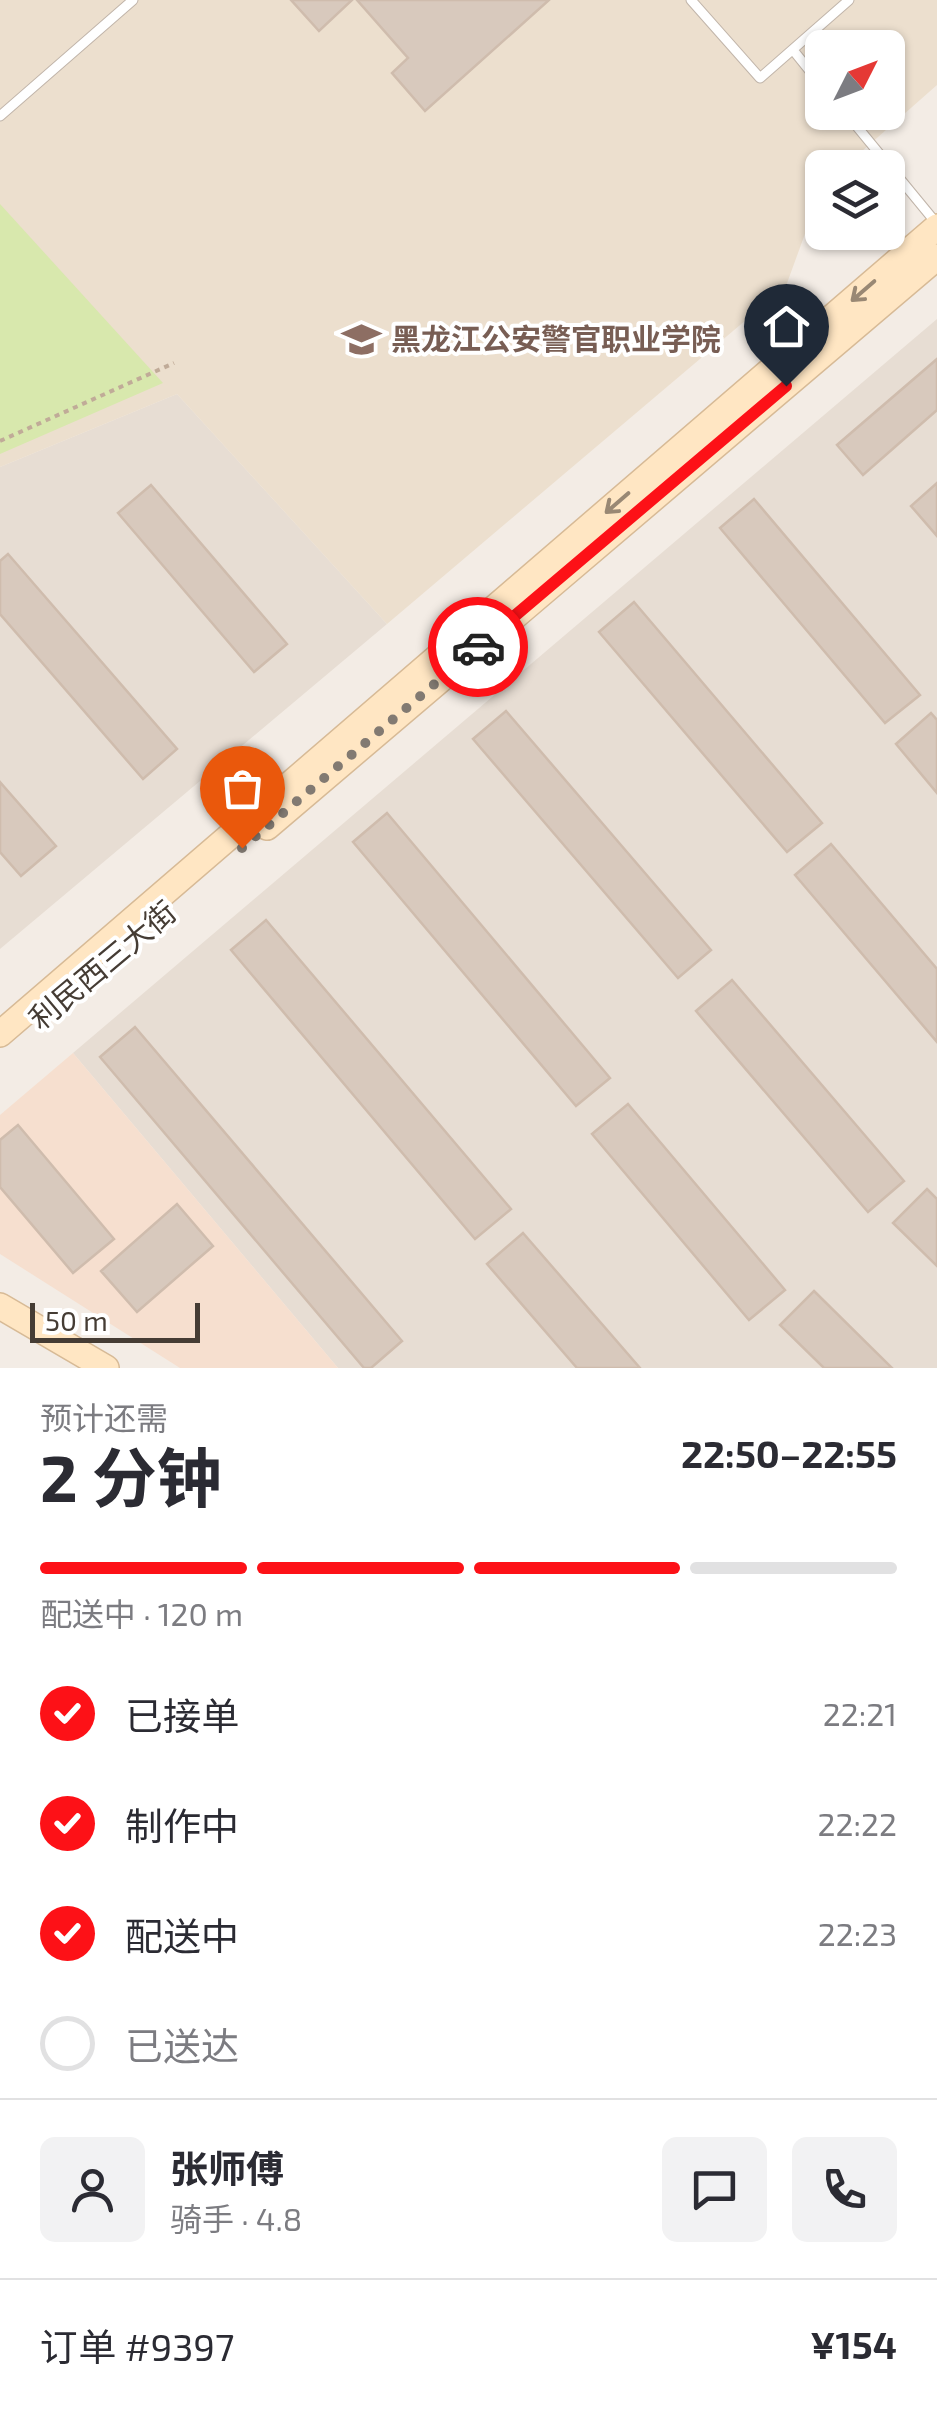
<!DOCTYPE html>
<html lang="zh">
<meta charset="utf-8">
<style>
body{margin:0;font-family:"Exo 2","Noto Sans SC",sans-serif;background:#f2f2f3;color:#2b2b33;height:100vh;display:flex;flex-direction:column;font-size:38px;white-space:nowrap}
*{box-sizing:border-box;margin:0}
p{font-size:32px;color:#7c7c81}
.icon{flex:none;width:55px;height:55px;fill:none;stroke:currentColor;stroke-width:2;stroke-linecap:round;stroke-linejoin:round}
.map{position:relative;height:1368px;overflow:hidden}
.details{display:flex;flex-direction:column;background:#fff;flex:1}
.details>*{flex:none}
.needle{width:65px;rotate:48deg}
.fabs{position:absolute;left:805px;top:30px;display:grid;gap:20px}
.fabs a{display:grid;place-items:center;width:100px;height:100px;border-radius:15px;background:#fff;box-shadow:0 2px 8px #0004;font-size:50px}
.scale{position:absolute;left:30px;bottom:25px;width:170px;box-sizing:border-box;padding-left:10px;border:5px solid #453c34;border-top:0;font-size:28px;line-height:35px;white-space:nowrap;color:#453c34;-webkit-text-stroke:8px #fff;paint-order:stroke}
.pin{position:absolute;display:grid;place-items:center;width:85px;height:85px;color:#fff;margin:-102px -42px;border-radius:50% 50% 50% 0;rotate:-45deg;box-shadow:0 0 10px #0007}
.pin .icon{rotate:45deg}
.courier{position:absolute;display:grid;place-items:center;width:100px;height:100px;margin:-50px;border:8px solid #fd1117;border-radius:50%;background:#fff;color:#222;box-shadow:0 2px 12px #0007}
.summary em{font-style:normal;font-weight:700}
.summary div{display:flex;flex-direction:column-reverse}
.summary{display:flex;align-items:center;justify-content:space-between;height:170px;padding:0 40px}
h1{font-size:65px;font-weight:700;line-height:75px}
.bar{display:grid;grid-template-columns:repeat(4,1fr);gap:15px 10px;align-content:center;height:120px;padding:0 40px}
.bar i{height:12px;border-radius:8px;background:#e1e1e2}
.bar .selected{background:#fd1117}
.bar p{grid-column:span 4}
.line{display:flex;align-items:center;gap:25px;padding:0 40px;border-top:2px solid #e1e1e2}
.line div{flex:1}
.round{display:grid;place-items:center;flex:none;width:105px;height:105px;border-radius:15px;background:#f2f2f3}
ol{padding:0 40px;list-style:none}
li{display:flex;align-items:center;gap:30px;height:110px}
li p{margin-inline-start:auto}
li .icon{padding:10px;border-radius:50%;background:#fd1117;color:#fff;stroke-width:4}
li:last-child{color:#7c7c81}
li i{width:55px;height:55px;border:5px solid #e1e1e2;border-radius:50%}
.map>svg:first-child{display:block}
</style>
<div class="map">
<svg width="937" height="1368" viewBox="0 0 937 1368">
<rect width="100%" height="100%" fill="#f3ece5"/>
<path fill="#e7ddd3" d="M937 319V1368H338L73 1053Z
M177 394 387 624 0 949V467Z"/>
<path fill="#f6dfcf" d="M73 1053 338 1368H180L0 1254V1115Z"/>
<path fill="#ecdfce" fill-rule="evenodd" d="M0 0H937V85L844 167 822 168V187L786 286 387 624 177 394 0 467ZM822 48H888V112H822Z"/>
<path fill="#d8e8ad" d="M0 204 163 383 0 454Z"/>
<path fill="#d8c9bd" stroke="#cfbcad" stroke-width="2.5" d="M291 0H352L319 31Z
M357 0H549L425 111 392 73 408 58Z
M937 359V410L863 475 837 445Z
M937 483V536L911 506Z
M151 485 287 644 254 672 118 513Z
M754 499 920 695 885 723 720 528Z
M8 554 177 749 143 779 0 614V561Z
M634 602 822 823 787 852 599 632Z
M506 711 711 950 678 978 473 739Z
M931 713 937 720V793L896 744Z
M0 782 56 846 21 876 0 852Z
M387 813 610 1078 576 1106 353 842Z
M831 844 937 969V1042L795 875Z
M266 920 511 1209 475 1239 231 950Z
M732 980 904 1181 868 1212 696 1011Z
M135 1027 402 1341 371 1368H364L100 1057Z
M628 1104 785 1290 749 1320 592 1134Z
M18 1125 114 1239 73 1273 0 1187V1140Z
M927 1189 937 1199V1266L893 1223Z
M177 1204 213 1246 137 1312 101 1271Z
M523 1233 640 1368H577L487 1264Z
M814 1291 892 1368H824L780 1325Z"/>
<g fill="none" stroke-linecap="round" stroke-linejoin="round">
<defs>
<path id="lane" d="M691 0 760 78 849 0
M793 50 822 86
M845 112 937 224
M0 116 133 0"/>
<path id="secondary" d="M267 827 937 257
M0 1034 937 227
M0 1306 106 1368"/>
</defs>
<use href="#lane" stroke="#c1b5aa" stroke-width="11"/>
<use href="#secondary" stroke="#d7ba96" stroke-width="28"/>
<path stroke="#c0ab98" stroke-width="4" stroke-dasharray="5 5" stroke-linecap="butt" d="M0 441 174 363"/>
<use href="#lane" stroke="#fff" stroke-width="9"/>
<use href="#secondary" stroke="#ffe6c3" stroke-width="25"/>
</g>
<defs><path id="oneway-shaft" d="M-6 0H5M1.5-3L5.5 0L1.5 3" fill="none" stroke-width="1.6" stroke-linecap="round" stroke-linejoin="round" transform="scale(2.5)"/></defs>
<g stroke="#998874">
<use href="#oneway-shaft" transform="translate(863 291) rotate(139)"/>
<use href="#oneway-shaft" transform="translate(617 503) rotate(139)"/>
</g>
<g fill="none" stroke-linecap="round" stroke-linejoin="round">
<path stroke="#827a72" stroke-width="10" stroke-dasharray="0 18" d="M242 848 478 647"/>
<path stroke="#fd1117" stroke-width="12" d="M478 647 786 386"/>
</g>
<defs>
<symbol id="university-bare" viewBox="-9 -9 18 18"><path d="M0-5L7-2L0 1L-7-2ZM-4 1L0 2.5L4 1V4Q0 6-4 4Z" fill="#8d6e63" stroke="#fff" stroke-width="2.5" paint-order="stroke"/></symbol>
</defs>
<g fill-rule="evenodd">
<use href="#university-bare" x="334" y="312" width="55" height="55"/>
</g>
<g text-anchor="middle" stroke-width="8" stroke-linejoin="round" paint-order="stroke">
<g font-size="30" font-weight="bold" fill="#785e54" stroke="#fff" text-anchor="start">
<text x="391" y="350">黑龙江公安警官职业学院</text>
</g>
<g font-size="30" fill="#453c34" stroke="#fff">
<text transform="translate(103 966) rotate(-40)" y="10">利民西三大街</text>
</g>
</g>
</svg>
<div class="fabs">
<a><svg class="needle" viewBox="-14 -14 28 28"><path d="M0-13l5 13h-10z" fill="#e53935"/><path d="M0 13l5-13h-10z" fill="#7c7c81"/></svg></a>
<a><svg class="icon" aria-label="layers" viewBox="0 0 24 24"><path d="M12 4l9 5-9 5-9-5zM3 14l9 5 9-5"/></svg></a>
</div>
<div class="scale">50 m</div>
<div class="pin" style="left:242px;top:848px;background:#ea580c"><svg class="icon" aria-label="bag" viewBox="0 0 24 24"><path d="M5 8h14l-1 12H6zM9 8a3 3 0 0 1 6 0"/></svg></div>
<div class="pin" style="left:786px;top:386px;background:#1f2937"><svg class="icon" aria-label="home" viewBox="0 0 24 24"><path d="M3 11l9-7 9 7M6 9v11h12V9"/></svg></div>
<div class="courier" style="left:478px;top:647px"><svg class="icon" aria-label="car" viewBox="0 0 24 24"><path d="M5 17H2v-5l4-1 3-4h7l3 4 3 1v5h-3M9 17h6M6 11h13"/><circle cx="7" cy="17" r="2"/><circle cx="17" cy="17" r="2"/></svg></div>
</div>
<section class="details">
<div class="summary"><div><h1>2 分钟</h1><p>预计还需</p></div><em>22:50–22:55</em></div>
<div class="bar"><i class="selected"></i><i class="selected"></i><i class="selected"></i><i></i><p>配送中 · 120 m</p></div>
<ol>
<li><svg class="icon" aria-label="check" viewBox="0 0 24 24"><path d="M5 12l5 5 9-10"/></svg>已接单<p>22:21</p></li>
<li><svg class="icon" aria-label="check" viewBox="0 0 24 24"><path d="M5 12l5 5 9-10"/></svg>制作中<p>22:22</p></li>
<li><svg class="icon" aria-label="check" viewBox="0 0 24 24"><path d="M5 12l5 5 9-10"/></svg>配送中<p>22:23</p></li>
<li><i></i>已送达</li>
</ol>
<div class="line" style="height:180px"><a class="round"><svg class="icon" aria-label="person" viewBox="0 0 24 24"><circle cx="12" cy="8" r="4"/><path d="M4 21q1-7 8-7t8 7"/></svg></a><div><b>张师傅</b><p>骑手 · 4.8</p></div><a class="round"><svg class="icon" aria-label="chat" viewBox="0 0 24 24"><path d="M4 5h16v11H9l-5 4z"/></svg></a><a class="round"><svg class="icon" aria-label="phone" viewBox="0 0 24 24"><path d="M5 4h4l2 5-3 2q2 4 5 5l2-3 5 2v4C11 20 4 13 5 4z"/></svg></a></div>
<div class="line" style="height:130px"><div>订单 #9397</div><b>¥154</b></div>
</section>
